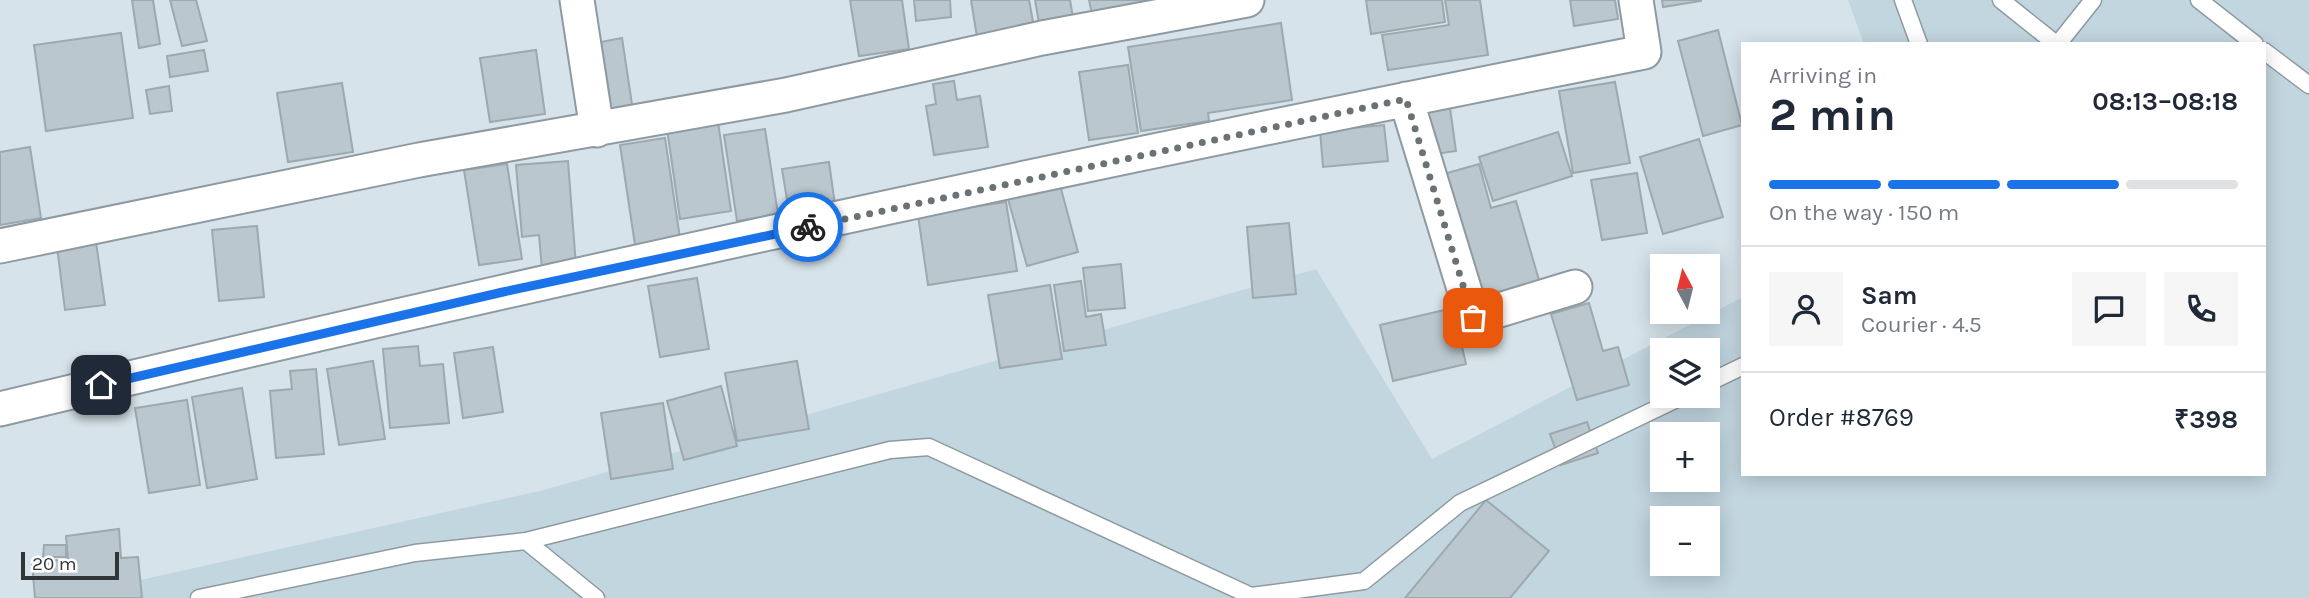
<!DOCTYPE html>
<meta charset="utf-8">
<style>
body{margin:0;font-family:Karla,sans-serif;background:#f6f6f7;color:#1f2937;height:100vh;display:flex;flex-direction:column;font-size:26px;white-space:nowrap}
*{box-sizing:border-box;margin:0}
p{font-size:23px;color:#747a83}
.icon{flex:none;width:38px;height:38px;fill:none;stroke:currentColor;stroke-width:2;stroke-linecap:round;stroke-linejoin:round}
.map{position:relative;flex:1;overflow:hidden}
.side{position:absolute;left:1741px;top:42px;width:525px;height:434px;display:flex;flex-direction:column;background:#fff;border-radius:0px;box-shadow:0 4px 18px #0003}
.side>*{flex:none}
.needle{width:46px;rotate:353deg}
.controls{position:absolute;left:1650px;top:254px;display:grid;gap:14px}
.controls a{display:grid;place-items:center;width:70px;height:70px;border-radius:0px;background:#fff;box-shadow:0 4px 18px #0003;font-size:35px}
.scale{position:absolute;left:21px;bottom:18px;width:98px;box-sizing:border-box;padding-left:7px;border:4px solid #303538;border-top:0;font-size:19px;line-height:24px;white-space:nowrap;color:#303538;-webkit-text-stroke:5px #fff;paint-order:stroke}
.pin{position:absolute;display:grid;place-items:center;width:60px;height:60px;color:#fff;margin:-30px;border-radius:14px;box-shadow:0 4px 10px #0006}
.courier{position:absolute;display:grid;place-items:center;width:70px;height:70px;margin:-35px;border:5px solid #1a73e8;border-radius:50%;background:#fff;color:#222;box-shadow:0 2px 9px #0007}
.overview em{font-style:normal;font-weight:700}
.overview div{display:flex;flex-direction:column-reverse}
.overview{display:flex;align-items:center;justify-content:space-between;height:119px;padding:0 28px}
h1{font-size:46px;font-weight:700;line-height:52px}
.bar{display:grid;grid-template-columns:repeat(4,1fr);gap:10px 7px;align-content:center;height:84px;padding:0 28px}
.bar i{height:9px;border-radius:5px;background:#e0e1e3}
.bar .active{background:#1a73e8}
.bar p{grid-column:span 4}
.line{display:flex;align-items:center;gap:18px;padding:0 28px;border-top:2px solid #e0e1e3}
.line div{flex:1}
.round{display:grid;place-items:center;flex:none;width:74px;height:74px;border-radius:0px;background:#f6f6f7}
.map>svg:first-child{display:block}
</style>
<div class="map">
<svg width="2309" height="598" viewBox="0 0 2309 598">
<rect width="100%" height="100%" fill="#d6e3ea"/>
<path fill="#c2d6e0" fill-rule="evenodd" d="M1848 0H2309V598H60L544 490 1316 269 1432 459 1743 297V474H2264V44H1864ZM1662 350H1708V396H1662ZM1662 434H1708V480H1662ZM1662 518H1708V564H1662Z"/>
<path fill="#bac7ce" stroke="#9ca9af" stroke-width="2" d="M132 0H153L160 44 139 48Z
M170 0H196L207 41 182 46Z
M850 0H902L909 49 859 56Z
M914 0H950L951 17 916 21Z
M971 0H1029L1034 27 977 37Z
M1035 0H1070L1073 18 1039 23Z
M1089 0H1146L1147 9 1093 19Z
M1366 0H1442L1445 22 1371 34Z
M1445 0H1480L1488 55 1388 70 1382 35 1449 25Z
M1570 0H1615L1618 19 1574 26Z
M1662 0H1701V1L1663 7Z
M1281 23 1292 100 1208 113 1209 121 1141 131 1128 47Z
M1718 30 1742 125 1703 136 1678 41Z
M121 33 133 118 46 131 34 45Z
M622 38 633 111 612 114 601 42Z
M204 50 208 71 170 77 167 56Z
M536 50 545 114 490 122 480 58Z
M1128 65 1138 133 1089 140 1079 72Z
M954 81 957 100 980 96 988 147 934 155 926 106 936 104 933 84Z
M1615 82 1630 163 1573 173 1559 91Z
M342 83 353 152 288 162 277 93Z
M169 86 172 111 150 114 146 90Z
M1450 108 1456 151 1428 155 1422 112Z
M718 122 731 211 680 219 667 129Z
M1384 125 1388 161 1323 167 1320 131Z
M765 129 778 214 737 221 724 135Z
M1558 132 1572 176 1493 201 1479 157Z
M665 138 680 238 635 245 620 145Z
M1699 139 1723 217 1663 234 1640 157Z
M30 147 41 218 0 225V152Z
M568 161 576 266 542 269 539 235 522 237 516 165Z
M829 162 835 205 789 212 782 169Z
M507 164 522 259 479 265 464 170Z
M1479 164 1491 208 1516 201 1541 287 1475 306 1437 176Z
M1637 173 1647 233 1602 240 1591 180Z
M1060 185 1078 252 1027 266 1008 199Z
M1006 202 1017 271 928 285 918 215Z
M1289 223 1296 294 1253 298 1247 227Z
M257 226 264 297 219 301 212 230Z
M96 242 105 305 65 310 57 247Z
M1121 264 1125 308 1088 311 1083 268Z
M697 278 709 349 660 357 648 286Z
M1081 281 1086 317 1101 314 1106 345 1064 351 1054 285Z
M1050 285 1062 359 1000 368 988 295Z
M1589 303 1603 351 1618 347 1629 385 1577 400 1551 314Z
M1453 308 1466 364 1393 381 1380 325Z
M418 346 420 366 443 364 449 423 390 428 383 349Z
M493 347 503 412 463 418 454 353Z
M373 361 385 439 339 445 327 369Z
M797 361 809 429 737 441 725 373Z
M316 369 324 454 276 458 270 391 292 389 290 371Z
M721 386 737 446 684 460 667 401Z
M242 388 257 479 207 488 192 397Z
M187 400 200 485 149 493 135 408Z
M663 403 673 469 611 479 601 413Z
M1587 422 1598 453 1561 465 1550 434Z
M1486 500 1549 551 1510 598H1405Z
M119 529 121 558 138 557 142 598H35L32 563 68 559 66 536Z
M44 545H66V557H43Z"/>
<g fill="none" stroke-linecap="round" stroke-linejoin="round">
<defs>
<path id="lane" d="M1903 0 1919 44
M2001 0 2056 44
M2199 0 2255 44
M2058 44 2093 0
M2264 51 2309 85
M1708 383 1743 366
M526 541 890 450 929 447 1251 596 1364 581 1460 503 1683 396
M199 598 415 553 526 541 596 598"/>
<path id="street" d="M577 0 597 130
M1406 99 1473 318 1575 287
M0 246 419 160 786 95 1042 38 1247 0
M0 409C545 278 1094 160 1644 52L1636 0"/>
</defs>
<use href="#lane" stroke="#8e9aa0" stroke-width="19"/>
<use href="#street" stroke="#8e9aa0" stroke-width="37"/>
<use href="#lane" stroke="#fff" stroke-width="16"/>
<use href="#street" stroke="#fff" stroke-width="33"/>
</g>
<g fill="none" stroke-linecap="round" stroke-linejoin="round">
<path stroke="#6a7276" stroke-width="7" stroke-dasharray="0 12.6" d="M808 227 1406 99 1473 318"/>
<path stroke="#1a73e8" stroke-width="9" d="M101 385 503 292 808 227"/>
</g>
</svg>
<div class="controls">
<a><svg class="needle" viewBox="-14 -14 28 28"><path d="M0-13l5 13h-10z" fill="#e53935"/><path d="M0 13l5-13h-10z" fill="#747a83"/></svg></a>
<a><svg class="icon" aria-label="layers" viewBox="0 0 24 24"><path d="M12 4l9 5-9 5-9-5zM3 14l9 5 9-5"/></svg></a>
<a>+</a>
<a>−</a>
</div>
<div class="scale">20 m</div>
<div class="pin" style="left:1473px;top:318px;background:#ea580c"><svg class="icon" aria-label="bag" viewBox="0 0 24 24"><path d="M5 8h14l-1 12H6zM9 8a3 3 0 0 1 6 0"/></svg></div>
<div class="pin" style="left:101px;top:385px;background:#1f2937"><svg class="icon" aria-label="home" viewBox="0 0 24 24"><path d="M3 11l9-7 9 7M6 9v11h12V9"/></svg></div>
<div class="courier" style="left:808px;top:227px"><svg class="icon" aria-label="bike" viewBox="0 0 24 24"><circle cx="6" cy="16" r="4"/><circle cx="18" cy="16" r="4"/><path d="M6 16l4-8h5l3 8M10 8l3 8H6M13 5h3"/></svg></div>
<section class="side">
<div class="overview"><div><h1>2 min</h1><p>Arriving in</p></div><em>08:13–08:18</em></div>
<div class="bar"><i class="active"></i><i class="active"></i><i class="active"></i><i></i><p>On the way · 150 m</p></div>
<div class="line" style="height:126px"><a class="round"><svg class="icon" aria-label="person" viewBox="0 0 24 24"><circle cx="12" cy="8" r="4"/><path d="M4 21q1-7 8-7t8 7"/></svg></a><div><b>Sam</b><p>Courier · 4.5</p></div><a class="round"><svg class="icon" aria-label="chat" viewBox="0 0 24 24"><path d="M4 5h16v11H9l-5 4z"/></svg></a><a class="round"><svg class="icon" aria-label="phone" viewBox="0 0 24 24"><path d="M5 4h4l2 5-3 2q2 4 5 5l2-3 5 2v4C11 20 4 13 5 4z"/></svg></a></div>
<div class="line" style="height:91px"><div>Order #8769</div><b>₹398</b></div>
</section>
</div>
